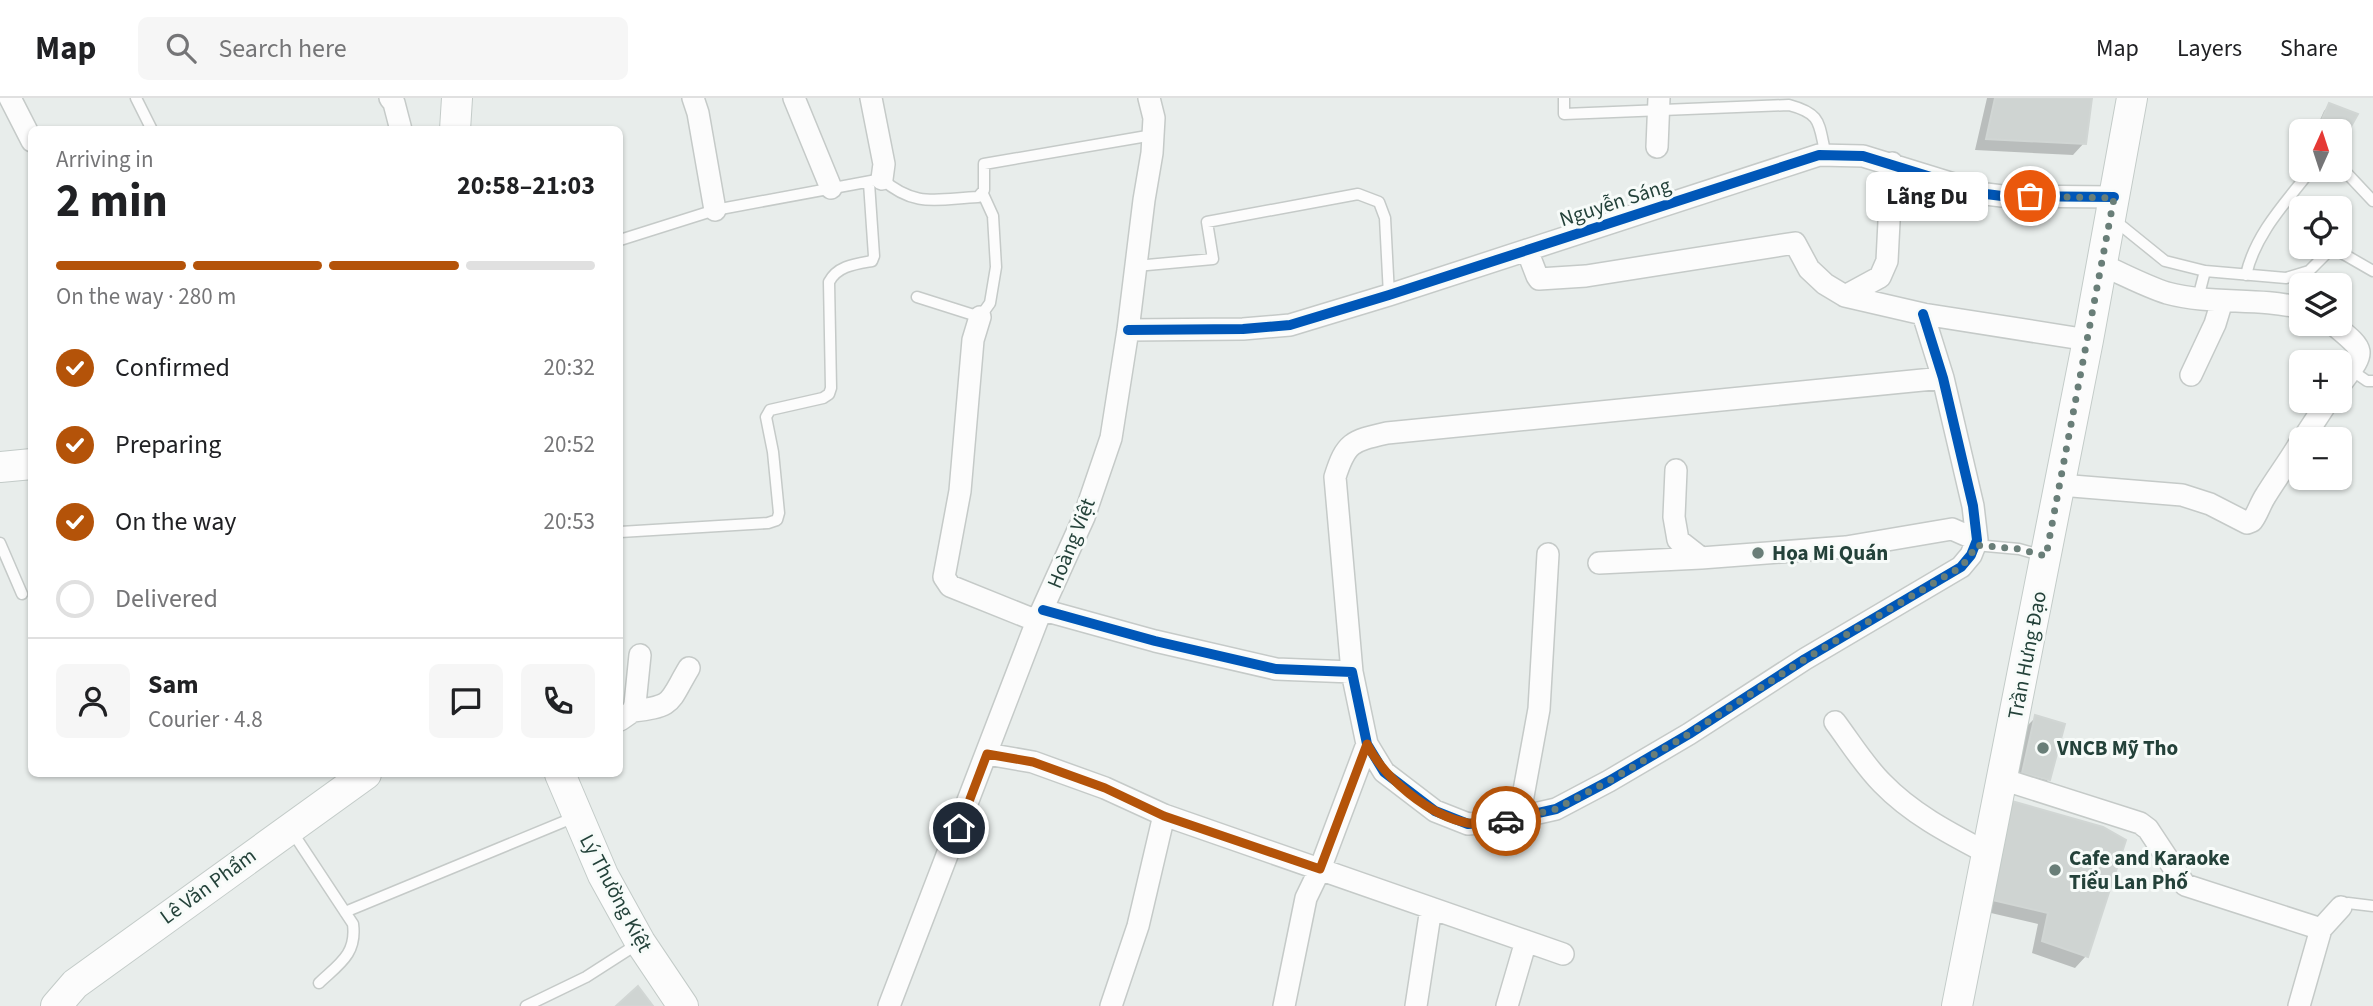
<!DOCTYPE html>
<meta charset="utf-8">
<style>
body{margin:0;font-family:"Source Sans 3",sans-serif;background:#f6f6f6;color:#202124;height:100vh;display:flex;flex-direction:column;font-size:26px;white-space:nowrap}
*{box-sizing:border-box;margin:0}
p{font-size:23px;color:#757577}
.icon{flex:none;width:38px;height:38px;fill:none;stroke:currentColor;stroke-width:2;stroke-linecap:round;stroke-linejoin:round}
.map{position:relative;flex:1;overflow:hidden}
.panel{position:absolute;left:28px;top:28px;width:595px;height:651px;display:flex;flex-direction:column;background:#fff;border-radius:10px;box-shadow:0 2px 5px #0004}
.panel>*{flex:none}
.needle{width:46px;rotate:3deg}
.buttons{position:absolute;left:2289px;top:21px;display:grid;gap:14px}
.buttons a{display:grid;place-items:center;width:63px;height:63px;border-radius:10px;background:#fff;box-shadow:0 2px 5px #0004;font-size:35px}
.pin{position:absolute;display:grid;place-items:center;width:60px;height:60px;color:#fff;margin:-30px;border:4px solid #fff;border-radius:50%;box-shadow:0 2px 7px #0007}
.courier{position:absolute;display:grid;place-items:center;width:70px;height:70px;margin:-35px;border:5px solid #b45309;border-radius:50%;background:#fff;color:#222;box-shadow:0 2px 9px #0007}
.bubble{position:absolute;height:49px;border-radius:10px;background:#fff;box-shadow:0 2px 5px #0004;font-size:23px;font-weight:700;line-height:49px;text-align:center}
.summary em{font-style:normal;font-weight:700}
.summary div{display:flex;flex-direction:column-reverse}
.summary{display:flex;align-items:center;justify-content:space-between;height:119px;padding:0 28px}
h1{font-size:46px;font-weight:700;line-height:52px}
.bar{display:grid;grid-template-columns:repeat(4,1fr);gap:10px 7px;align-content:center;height:84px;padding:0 28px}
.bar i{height:9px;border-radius:5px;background:#e0e0e0}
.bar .on{background:#b45309}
.bar p{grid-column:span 4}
.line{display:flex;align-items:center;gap:18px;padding:0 28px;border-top:2px solid #e0e0e0}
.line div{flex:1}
.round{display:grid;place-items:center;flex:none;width:74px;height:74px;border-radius:10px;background:#f6f6f6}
ol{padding:0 28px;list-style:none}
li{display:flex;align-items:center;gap:21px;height:77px}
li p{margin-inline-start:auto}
li .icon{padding:7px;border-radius:50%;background:#b45309;color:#fff;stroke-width:4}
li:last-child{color:#757577}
li i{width:38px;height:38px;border:4px solid #e0e0e0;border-radius:50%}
header{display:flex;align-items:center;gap:42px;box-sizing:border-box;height:98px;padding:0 35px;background:#fff;border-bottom:2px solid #e0e0e0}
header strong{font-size:33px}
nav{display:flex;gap:38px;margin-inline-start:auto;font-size:24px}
.search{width:490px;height:63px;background:#f6f6f6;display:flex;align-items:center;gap:18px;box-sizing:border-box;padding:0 24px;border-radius:10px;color:#757577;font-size:26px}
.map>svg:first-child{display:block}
</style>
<header>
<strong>Map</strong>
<div class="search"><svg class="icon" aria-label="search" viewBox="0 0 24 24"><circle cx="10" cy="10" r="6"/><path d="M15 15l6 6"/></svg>Search here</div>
<nav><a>Map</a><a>Layers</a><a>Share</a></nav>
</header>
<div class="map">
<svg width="2373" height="908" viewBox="0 0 2373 908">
<rect width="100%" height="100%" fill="#e8edeb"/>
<path fill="#0003" d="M1987 0H2091L2084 45 2073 57 1975 52Z
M2329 7 2355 17 2340 44V33H2315L2324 13Z
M2036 619 2049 681 2040 689 2015 683 2027 628Z
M1997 715 2124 743 2086 858 2075 870 2032 855 2038 826 1978 812Z"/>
<path fill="#cfd4d2" stroke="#d1d6d4" stroke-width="2" d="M1995 0H2092L2086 46 1986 41Z
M2329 5 2358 16 2340 48V33H2317Z
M2035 617 2065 626 2050 682 2022 675Z
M2008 702 2103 729 2126 742 2088 859 2042 843 2048 815 1988 801Z
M638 888 653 908H616Z"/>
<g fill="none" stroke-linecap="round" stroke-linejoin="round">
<defs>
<path id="lane" d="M136 0 152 32
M1564 0V16L1789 7C1823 16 1818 26 1826 57
M2340 68 2373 103
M2113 121 2165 163 2205 173 2286 180 2309 173 2330 152 2340 154 2373 173
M620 142 715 112 882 81C915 110 937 101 978 99L984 92V66L1153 37
M1136 168 1213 161 1207 124 1358 96 1379 104 1385 120 1389 197
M2246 177C2255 136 2286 104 2311 72
M917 199 980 219 990 205 996 169 993 118 983 96
M2198 200 2205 173
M2351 272 2367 283H2373
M620 434 768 425 777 422 779 415 773 354 766 319 770 312 823 300 829 296 831 290 829 184C837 168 855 166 872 163L874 158 869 85
M0 445 22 496
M1975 447 2019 451 2044 458
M291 732 353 826C357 856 339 866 319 885
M2341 809 2348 805 2373 808
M345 814 575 719
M526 908 586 879 639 845"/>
<path id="street" d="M10 0 32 43
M390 0 394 5 401 32
M693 0 698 15 715 112
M794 0 831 90
M871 0 884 66 882 81
M1657 49 1659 0
M1527 152 1537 178 1539 181 1586 178 1795 145 1809 171 1825 186 1845 198 1923 216 2088 242
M2102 167C2123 176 2145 188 2167 195 2211 207 2257 199 2301 210
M1845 198 1880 179 1887 163 1892 65
M980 219 973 242 960 393 944 479 950 488 1037 523
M2333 226C2367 254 2366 252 2340 287
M1128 232 1243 231 1290 227 1389 197 1819 57 1863 58 1986 96 2002 98 2114 99
M2191 277 2215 226 2222 203
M2303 341 2328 303
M1676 372 1674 419 1678 442 1701 460
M2060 387 2182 397 2210 406 2247 425 2252 423C2258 415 2260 406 2266 397 2277 379 2290 362 2301 343
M1599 465 1701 460 1846 449 1952 431 1977 442
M1043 512 1155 543 1276 571 1352 574 1367 646 1384 674 1435 713 1468 726 1503 723 1556 711 1609 683 1689 636 1805 561 1961 469 1971 457 1977 442 1973 408 1943 280 1923 216
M1352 574 1335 379C1346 344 1352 343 1387 335L1943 280
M633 613C675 608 668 605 689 570
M620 622 633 613 635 606 640 557
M1835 624C1850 644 1864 667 1882 685 1912 716 1949 735 1987 755
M987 656 1033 664 1105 690 1164 717 1563 856
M2002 681 2140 725 2148 731 2185 787 2321 831
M1519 720 1539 611 1548 456
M889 908 1037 523 1084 419 1111 340 1128 232 1144 102 1152 55 1154 20 1149 0
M1111 908 1138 828 1164 717
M1284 908 1306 800 1320 771 1367 646
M1416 908 1431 810
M1507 908 1526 843
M2299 908 2321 831 2341 809"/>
<path id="secondary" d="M455 32 457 0
M0 369 32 366
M560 676 603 777 640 844 683 908
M56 908 75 886 366 676
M1957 908 2088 242 2132 0"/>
</defs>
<use href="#lane" stroke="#c5cac8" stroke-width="13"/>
<use href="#street" stroke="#c5cac8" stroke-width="24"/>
<use href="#secondary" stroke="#c3cbc8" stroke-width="32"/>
<use href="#lane" stroke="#fcfcfc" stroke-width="10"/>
<use href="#street" stroke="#fcfcfc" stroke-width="21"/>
<use href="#secondary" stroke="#fcfcfc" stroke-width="30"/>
<defs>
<path id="cycleway" d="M1128 232 1243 231 1290 227 1389 197 1819 57 1863 58 1986 96 2002 98 2114 99
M1043 512 1155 543 1276 571 1352 574 1367 646 1384 674 1435 713 1468 726 1503 723 1556 711 1609 683 1689 636 1805 561 1961 469 1971 457 1977 442 1973 408 1943 280 1923 216"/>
</defs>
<use href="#cycleway" stroke="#f7fbf9" stroke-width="15"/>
<use href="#cycleway" stroke="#0057b8" stroke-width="10"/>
</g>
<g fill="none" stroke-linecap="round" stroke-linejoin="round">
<path stroke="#697e78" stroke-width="7" stroke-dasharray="0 12.6" d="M1506 723 1556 711 1609 683 1689 636 1805 561 1961 469 1971 457 1975 447 2019 451 2046 458 2114 100 2030 98"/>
<path stroke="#b45309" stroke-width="9" d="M959 730 987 656 1033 664 1105 690 1164 718 1320 771 1367 646C1384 680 1429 718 1468 725 1479 727 1494 724 1506 723"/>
</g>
<g fill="#697e78" stroke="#f7fbf9" stroke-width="2.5">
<circle cx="1758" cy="455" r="7"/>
<circle cx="2043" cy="650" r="7"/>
<circle cx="2055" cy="772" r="7"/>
</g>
<g text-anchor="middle" stroke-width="6" stroke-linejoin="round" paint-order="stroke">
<g font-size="21" fill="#24423a" stroke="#f7fbf9">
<text transform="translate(1615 104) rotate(-18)" y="7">Nguyễn Sáng</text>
<text transform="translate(1071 445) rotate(-68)" y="7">Hoàng Việt</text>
<text transform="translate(2027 557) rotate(-79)" y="7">Trần Hưng Đạo</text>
<text transform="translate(208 788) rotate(-36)" y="7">Lê Văn Phẩm</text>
<text transform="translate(616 795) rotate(62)" y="7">Lý Thường Kiệt</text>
</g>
<g font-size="21" font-weight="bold" fill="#24423a" stroke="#f7fbf9" text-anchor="start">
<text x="1772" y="462">Họa Mi Quán</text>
<text x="2057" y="657">VNCB Mỹ Tho</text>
<text x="2069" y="767">Cafe and Karaoke<tspan x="2069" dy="24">Tiểu Lan Phố</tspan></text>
</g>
</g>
</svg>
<div class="buttons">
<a><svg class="needle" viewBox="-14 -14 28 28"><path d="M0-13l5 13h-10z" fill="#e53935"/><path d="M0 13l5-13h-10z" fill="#757577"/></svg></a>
<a><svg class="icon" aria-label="locate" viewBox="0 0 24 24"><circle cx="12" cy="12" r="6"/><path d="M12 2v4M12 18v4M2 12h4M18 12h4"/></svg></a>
<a><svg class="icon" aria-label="layers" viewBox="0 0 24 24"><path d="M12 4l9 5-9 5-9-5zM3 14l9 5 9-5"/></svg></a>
<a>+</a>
<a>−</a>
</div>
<div class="pin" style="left:2030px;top:98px;background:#ea580c"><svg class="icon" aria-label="bag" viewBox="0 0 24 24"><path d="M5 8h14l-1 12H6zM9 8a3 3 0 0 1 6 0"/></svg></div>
<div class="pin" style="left:959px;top:730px;background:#1f2937"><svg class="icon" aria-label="home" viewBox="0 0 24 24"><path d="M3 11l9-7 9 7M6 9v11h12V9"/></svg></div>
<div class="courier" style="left:1506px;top:723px"><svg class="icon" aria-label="car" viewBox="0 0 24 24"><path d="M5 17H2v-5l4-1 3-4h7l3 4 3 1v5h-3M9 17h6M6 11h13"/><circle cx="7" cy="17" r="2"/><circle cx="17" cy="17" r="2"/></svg></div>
<div class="bubble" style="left:1866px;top:74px;width:122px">Lãng Du</div>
<section class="panel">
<div class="summary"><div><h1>2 min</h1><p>Arriving in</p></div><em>20:58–21:03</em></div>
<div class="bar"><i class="on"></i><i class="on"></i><i class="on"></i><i></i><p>On the way · 280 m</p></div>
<ol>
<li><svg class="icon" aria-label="check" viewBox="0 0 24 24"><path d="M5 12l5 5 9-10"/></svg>Confirmed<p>20:32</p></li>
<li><svg class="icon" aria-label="check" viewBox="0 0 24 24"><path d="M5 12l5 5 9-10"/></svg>Preparing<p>20:52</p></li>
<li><svg class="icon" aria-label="check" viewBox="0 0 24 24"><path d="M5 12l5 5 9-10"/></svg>On the way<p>20:53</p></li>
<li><i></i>Delivered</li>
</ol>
<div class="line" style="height:126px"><a class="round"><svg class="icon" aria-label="person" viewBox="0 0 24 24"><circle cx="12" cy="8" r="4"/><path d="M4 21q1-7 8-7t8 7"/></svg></a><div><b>Sam</b><p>Courier · 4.8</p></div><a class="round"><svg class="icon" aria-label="chat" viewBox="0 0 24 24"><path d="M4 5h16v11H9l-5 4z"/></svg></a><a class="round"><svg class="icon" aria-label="phone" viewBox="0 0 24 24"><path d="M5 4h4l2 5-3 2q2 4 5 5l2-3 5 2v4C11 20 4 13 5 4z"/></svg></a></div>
</section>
</div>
